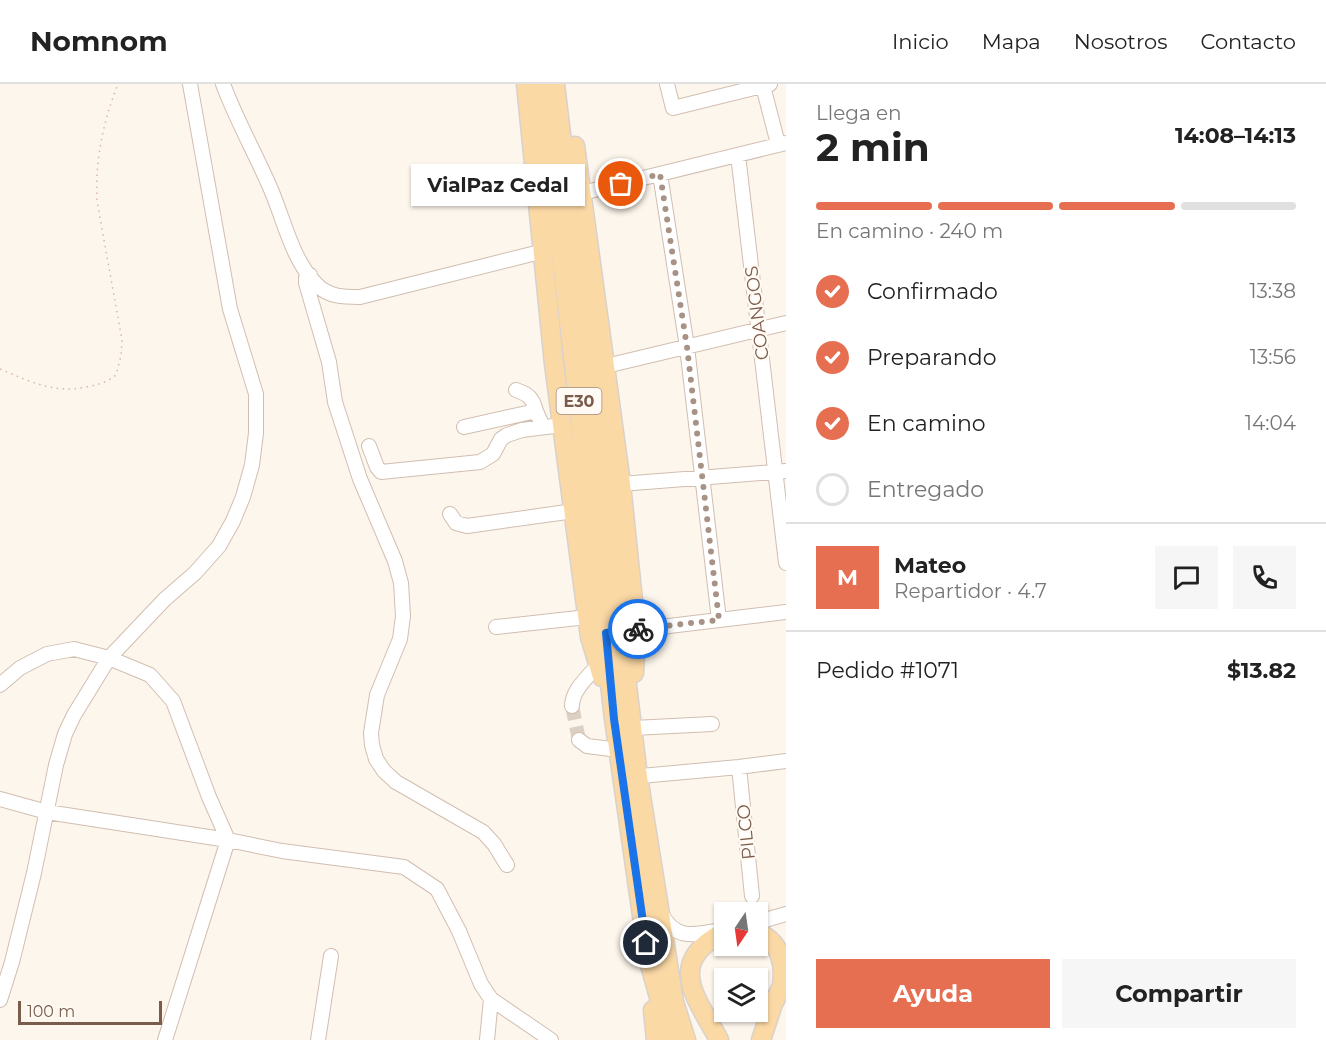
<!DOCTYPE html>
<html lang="es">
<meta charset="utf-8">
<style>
body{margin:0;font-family:Montserrat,sans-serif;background:#f6f6f6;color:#222;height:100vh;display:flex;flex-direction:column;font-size:22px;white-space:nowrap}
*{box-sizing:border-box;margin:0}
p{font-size:20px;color:#767676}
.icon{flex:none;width:33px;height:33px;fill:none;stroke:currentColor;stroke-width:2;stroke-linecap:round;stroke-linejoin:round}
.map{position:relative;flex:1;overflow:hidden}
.drawer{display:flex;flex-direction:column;background:#fff;width:540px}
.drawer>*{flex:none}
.needle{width:39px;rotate:193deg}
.tools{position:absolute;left:714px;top:818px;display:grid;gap:12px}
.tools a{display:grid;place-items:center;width:54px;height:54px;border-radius:0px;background:#fff;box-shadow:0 2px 4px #0004;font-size:30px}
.scale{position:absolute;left:18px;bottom:15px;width:144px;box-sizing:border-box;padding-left:6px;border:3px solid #7a5c4d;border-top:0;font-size:16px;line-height:21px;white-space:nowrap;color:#7a5c4d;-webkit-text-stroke:4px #fffaf3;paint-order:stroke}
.pin{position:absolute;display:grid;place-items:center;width:51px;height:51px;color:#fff;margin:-26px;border:3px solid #fff;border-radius:50%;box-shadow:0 2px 6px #0007}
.courier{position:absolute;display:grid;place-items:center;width:60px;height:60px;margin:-30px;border:4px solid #1a73e8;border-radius:50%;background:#fff;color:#222;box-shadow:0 2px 8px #0007}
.bubble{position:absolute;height:42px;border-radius:0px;background:#fff;box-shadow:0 2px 4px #0004;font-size:20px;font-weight:700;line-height:42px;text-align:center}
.head em{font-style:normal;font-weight:700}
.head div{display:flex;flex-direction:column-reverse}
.head{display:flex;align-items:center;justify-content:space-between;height:102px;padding:0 30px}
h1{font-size:39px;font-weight:700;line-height:45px}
.bar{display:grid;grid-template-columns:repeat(4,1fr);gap:9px 6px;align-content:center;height:72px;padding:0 30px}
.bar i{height:8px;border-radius:4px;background:#e0e0e0}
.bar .active{background:#e76f51}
.bar p{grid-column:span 4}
.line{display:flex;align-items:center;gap:15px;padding:0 30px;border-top:2px solid #e0e0e0}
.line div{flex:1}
.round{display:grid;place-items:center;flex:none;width:63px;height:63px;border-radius:0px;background:#f6f6f6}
ol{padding:0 30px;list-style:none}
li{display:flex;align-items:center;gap:18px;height:66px}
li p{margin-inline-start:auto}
li .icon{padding:6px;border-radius:50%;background:#e76f51;color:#fff;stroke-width:4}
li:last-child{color:#767676}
li i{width:33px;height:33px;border:3px solid #e0e0e0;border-radius:50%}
.cta{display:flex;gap:12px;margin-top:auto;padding:12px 30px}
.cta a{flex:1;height:69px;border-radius:0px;background:#e76f51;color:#fff;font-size:24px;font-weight:700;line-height:69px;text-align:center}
.cta a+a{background:#f6f6f6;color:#222}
header{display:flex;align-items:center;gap:36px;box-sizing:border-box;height:84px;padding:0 30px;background:#fff;border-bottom:2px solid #e0e0e0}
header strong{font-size:28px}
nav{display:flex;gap:33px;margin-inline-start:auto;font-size:21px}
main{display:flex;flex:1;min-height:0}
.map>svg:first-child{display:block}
</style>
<header>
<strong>Nomnom</strong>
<nav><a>Inicio</a><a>Mapa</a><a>Nosotros</a><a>Contacto</a></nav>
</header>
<main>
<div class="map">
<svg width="786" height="956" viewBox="0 0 786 956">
<rect width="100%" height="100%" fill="#fdf6ec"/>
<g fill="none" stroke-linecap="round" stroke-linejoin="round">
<path stroke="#dcd0c4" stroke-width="14" stroke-dasharray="14 7" stroke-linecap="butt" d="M572 622 579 656"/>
<defs>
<path id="minor" d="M223 0C236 35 254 67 269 101 284 134 291 175 317 201 329 213 344 213 360 213L544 167
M667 0 673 24 770 0
M763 2 778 60
M738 71 786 479
M660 90 687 263 719 536
M582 109 786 59
M310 191 306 194V199L329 278 335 318 360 395 395 477 401 499 403 532 400 555 377 611 371 649 372 661 376 675 384 687 396 698 483 748 494 760 507 781
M606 282 786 239
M516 306C528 310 533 314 536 327
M464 343 536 327 543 343
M369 362 377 383 381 388 480 378 493 370 501 355 507 351 522 346 562 341
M621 400 786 387
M450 430 456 439 467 442 574 427
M496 543 587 533
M627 547 786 528
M0 601 20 584 47 570 74 565 109 574 150 591 173 617 209 713 228 756
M572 622C572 606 588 593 598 581
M633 644 712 640
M579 656 587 662 619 666
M739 683 752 812
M630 693 739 683 786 677
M0 715 47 728 228 756 282 767 404 783 437 805 459 847 481 900 491 915 551 956
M661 829C675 857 695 851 721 846
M758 838 786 830
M0 916 12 878 34 789 56 681 65 650 74 631 109 574 165 515 195 489 219 462 233 437 243 413 252 381 256 349V310L230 225 190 0
M165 956 228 756
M318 956 331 872
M487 956 491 915"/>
<path id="major" d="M526 0 554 280 590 553 602 593
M542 0 614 635 648 874 671 956
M555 0 638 693 674 918 686 956
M575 62 621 400 636 546 634 589
M758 849C780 857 785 880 782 901
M653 926 656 956
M719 956C697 914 664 879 724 848
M761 956 773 920 786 894"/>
</defs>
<use href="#minor" stroke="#d1beb0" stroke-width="16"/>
<use href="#major" stroke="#dad1cd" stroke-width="21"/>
<path stroke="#d9b8a5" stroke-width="1.5" stroke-dasharray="1.5 4.5" stroke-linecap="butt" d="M0 285C29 297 54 310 86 303 97 301 106 299 116 291L121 272 122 256 97 117C95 76 103 38 118 0"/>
<use href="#minor" stroke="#fff" stroke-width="14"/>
<use href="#major" stroke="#fbd9a5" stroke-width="18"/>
</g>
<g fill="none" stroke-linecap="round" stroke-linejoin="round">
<path stroke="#a89285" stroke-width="6" stroke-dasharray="0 10.8" d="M621 100 660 90 687 263 719 536 638 545"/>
<path stroke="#1a73e8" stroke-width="8" d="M638 545 606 549 614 635 646 859"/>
</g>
<g text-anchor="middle" stroke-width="4.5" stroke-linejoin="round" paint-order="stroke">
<rect fill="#fffaf3" stroke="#a28b7f" stroke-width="1.5" x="556.5" y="304" width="45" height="26" rx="4.5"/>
<g font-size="16" font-weight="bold" fill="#7a5c4d">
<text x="579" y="323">E30</text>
</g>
<g font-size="18" fill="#7a5c4d" stroke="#fffaf3">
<text transform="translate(757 229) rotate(-97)" y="6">COANGOS</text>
<text transform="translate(746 748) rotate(-96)" y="6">PILCO</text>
</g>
</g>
</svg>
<div class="tools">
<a><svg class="needle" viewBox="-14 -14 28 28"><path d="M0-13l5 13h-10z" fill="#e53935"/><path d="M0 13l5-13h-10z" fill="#767676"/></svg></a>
<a><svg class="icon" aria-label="layers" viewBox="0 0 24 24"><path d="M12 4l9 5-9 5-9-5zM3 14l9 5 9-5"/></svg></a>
</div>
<div class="scale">100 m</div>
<div class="pin" style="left:621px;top:100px;background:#ea580c"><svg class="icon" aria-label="bag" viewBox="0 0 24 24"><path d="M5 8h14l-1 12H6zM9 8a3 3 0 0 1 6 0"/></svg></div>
<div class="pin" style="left:646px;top:859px;background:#1f2937"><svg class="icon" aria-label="home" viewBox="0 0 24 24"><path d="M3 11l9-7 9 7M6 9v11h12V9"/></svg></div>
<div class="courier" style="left:638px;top:545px"><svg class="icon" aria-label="bike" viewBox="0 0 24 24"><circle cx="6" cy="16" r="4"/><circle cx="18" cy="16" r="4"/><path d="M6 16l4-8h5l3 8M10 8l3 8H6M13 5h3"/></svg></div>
<div class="bubble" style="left:411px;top:80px;width:174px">VialPaz Cedal</div>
</div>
<section class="drawer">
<div class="head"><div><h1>2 min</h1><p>Llega en</p></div><em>14:08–14:13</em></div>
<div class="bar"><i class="active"></i><i class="active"></i><i class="active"></i><i></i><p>En camino · 240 m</p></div>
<ol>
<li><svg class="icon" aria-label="check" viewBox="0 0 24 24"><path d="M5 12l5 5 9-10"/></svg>Confirmado<p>13:38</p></li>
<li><svg class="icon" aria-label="check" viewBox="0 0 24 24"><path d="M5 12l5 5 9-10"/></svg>Preparando<p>13:56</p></li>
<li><svg class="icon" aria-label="check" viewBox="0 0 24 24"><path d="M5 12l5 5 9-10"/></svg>En camino<p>14:04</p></li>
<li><i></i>Entregado</li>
</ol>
<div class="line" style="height:108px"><b class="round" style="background:#e76f51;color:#fff">M</b><div><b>Mateo</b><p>Repartidor · 4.7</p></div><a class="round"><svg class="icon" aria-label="chat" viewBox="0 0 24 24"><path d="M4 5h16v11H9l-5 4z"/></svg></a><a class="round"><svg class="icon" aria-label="phone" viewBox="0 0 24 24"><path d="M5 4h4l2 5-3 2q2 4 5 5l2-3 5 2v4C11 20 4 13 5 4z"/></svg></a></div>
<div class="line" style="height:78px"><div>Pedido #1071</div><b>$13.82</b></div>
<div class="cta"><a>Ayuda</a><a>Compartir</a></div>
</section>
</main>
